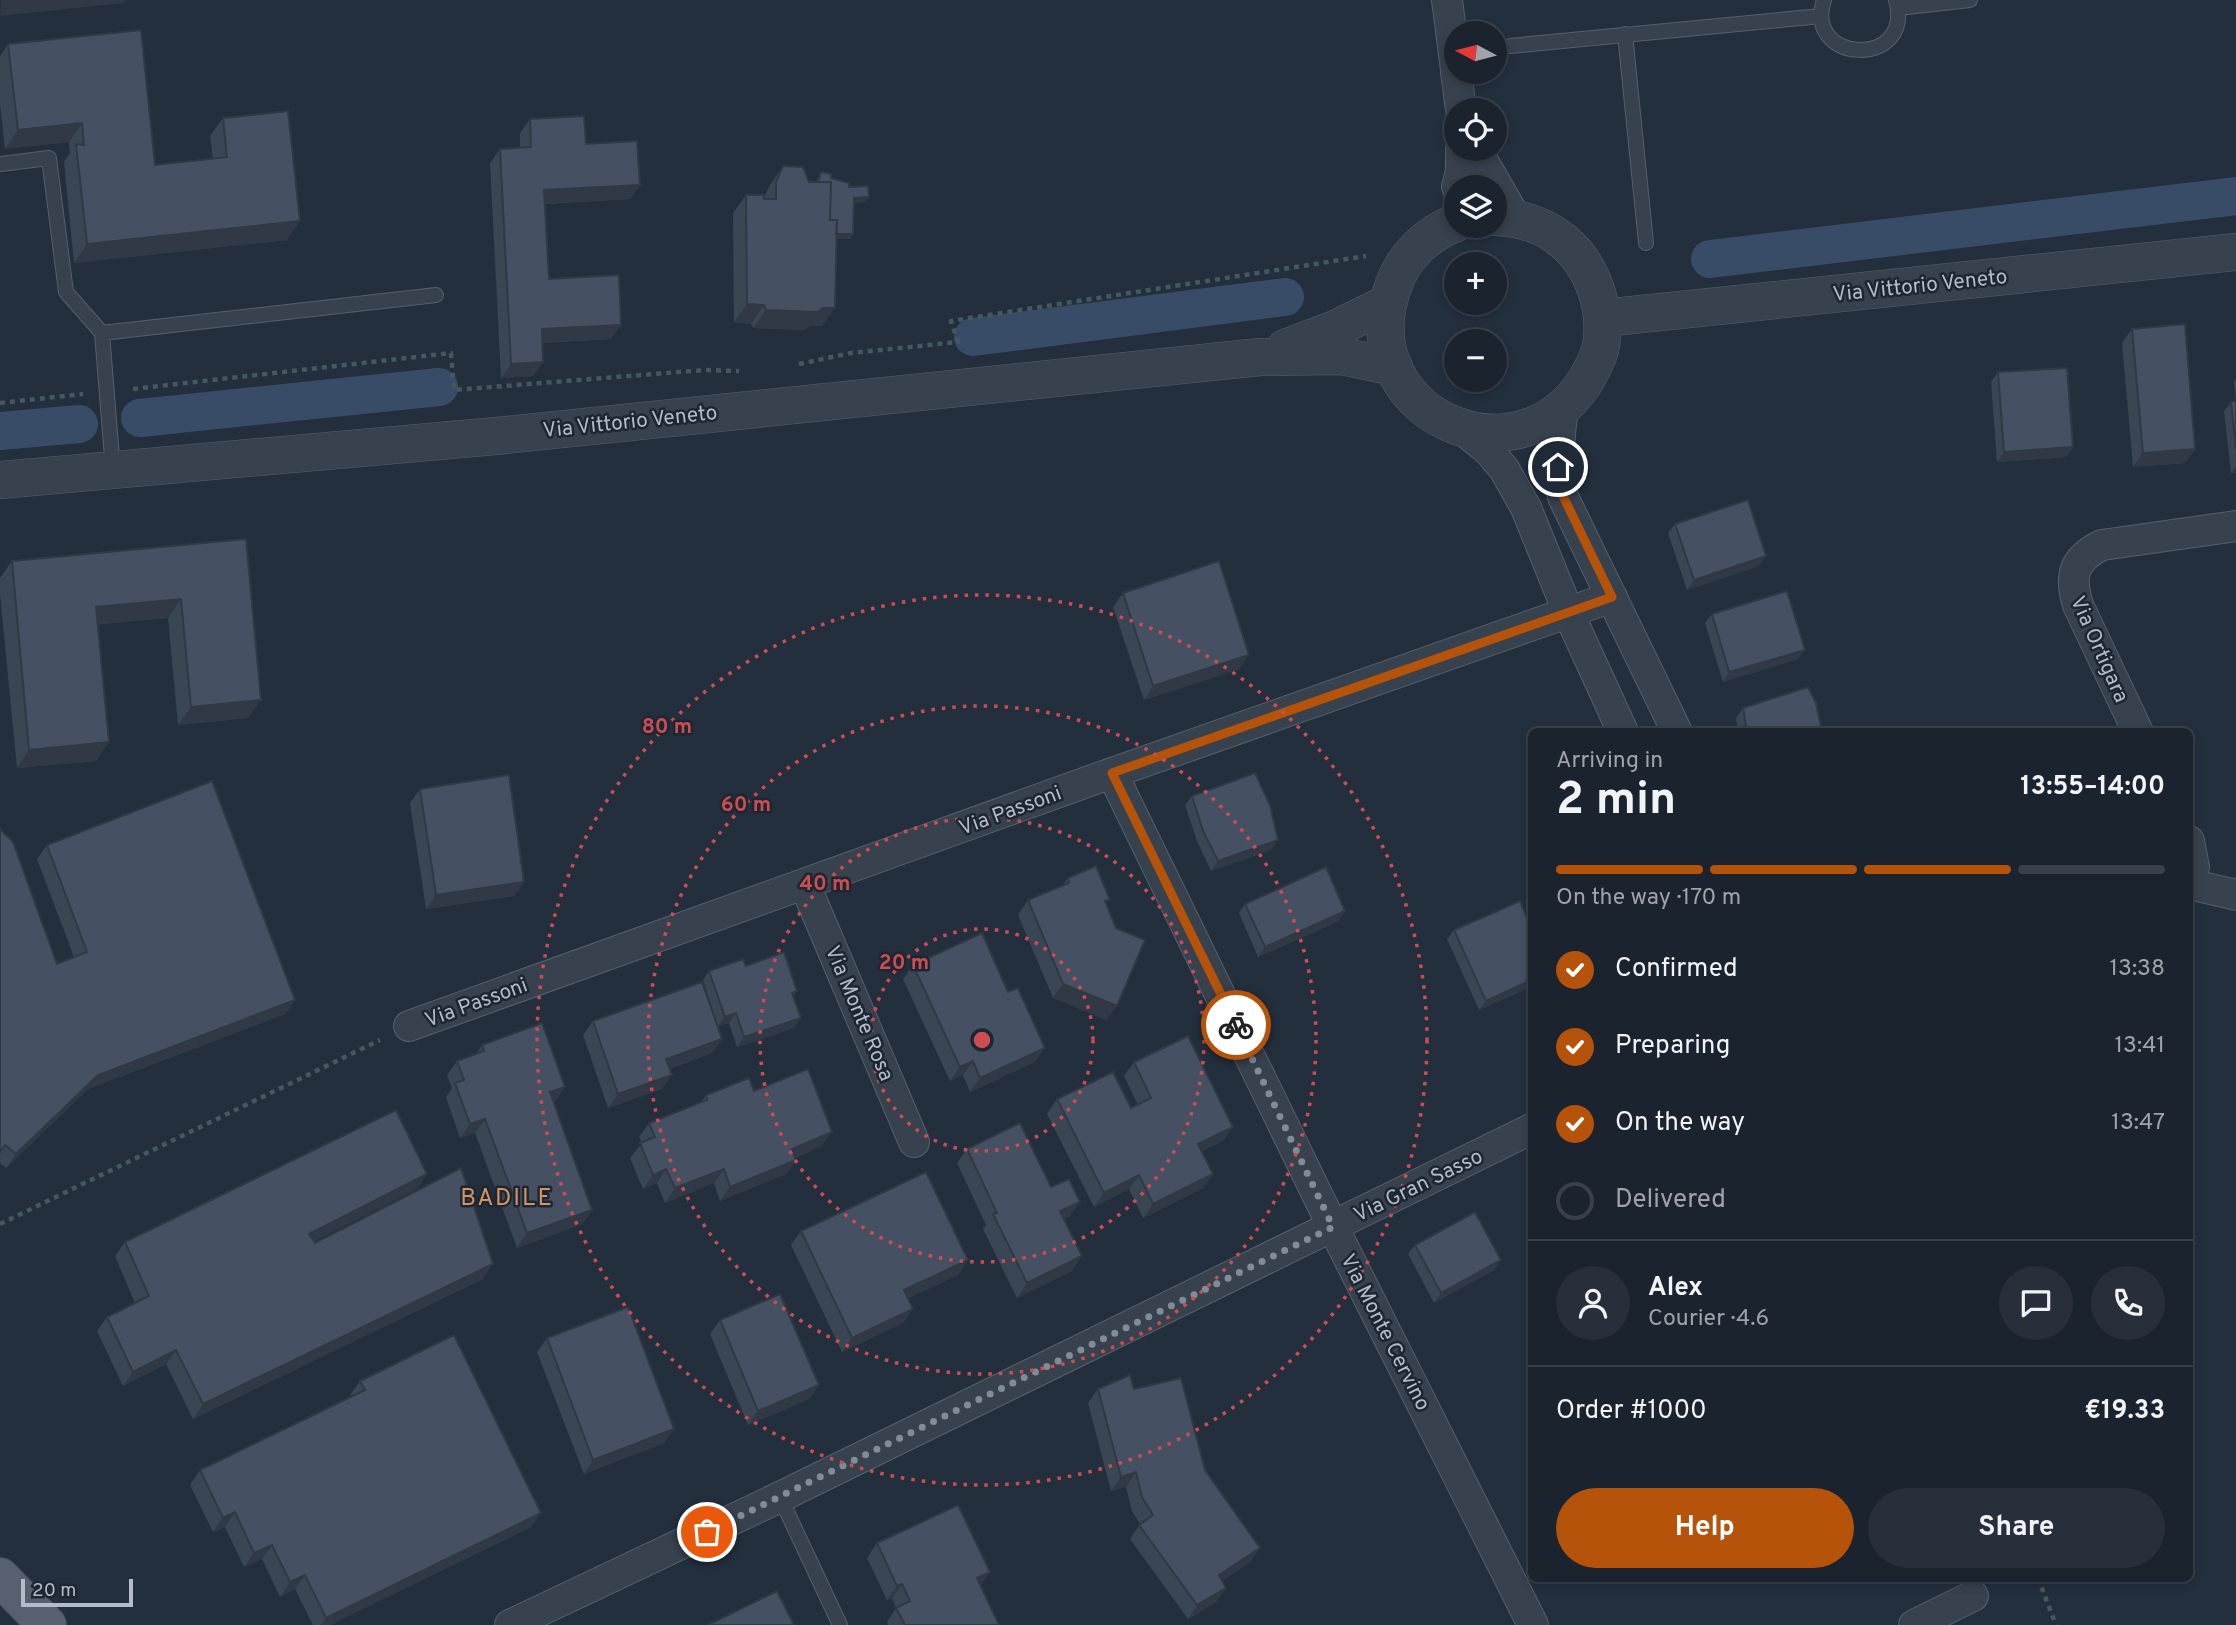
<!DOCTYPE html>
<meta charset="utf-8">
<style>
body{margin:0;font-family:Overpass,sans-serif;background:#282f3a;color:#f1f3f6;height:100vh;display:flex;flex-direction:column;font-size:26px;white-space:nowrap}
*{box-sizing:border-box;margin:0}
p{font-size:23px;color:#a0a4aa}
.icon{flex:none;width:38px;height:38px;fill:none;stroke:currentColor;stroke-width:2;stroke-linecap:round;stroke-linejoin:round}
.map{position:relative;flex:1;overflow:hidden}
.details{position:absolute;left:1528px;top:728px;width:665px;height:854px;display:flex;flex-direction:column;background:#1b232e;border-radius:10px;box-shadow:0 4px 10px #0003,0 0 0 2px #39404a}
.details>*{flex:none}
.needle{width:46px;rotate:277deg}
.buttons{position:absolute;left:1444px;top:21px;display:grid;gap:14px}
.buttons a{display:grid;place-items:center;width:63px;height:63px;border-radius:50%;background:#1b232e;box-shadow:0 4px 10px #0003,0 0 0 2px #39404a;font-size:35px}
.scale{position:absolute;left:21px;bottom:18px;width:112px;box-sizing:border-box;padding-left:7px;border:4px solid #b4bcc9;border-top:0;font-size:19px;line-height:24px;white-space:nowrap;color:#b4bcc9;-webkit-text-stroke:5px #1d2633;paint-order:stroke}
.pin{position:absolute;display:grid;place-items:center;width:60px;height:60px;color:#fff;margin:-30px;border:4px solid #fff;border-radius:50%;box-shadow:0 2px 7px #0007}
.courier{position:absolute;display:grid;place-items:center;width:70px;height:70px;margin:-35px;border:5px solid #b45309;border-radius:50%;background:#fff;color:#222;box-shadow:0 2px 9px #0007}
.head em{font-style:normal;font-weight:700}
.head div{display:flex;flex-direction:column-reverse}
.head{display:flex;align-items:center;justify-content:space-between;height:119px;padding:0 28px}
h1{font-size:46px;font-weight:700;line-height:52px}
.bar{display:grid;grid-template-columns:repeat(4,1fr);gap:10px 7px;align-content:center;height:84px;padding:0 28px}
.bar i{height:9px;border-radius:5px;background:#39404a}
.bar .current{background:#b45309}
.bar p{grid-column:span 4}
.line{display:flex;align-items:center;gap:18px;padding:0 28px;border-top:2px solid #39404a}
.line div{flex:1}
.round{display:grid;place-items:center;flex:none;width:74px;height:74px;border-radius:37px;background:#282f3a}
ol{padding:0 28px;list-style:none}
li{display:flex;align-items:center;gap:21px;height:77px}
li p{margin-inline-start:auto}
li .icon{padding:7px;border-radius:50%;background:#b45309;color:#fff;stroke-width:4}
li:last-child{color:#a0a4aa}
li i{width:38px;height:38px;border:4px solid #39404a;border-radius:50%}
.action{display:flex;gap:14px;margin-top:auto;padding:14px 28px}
.action a{flex:1;height:80px;border-radius:42px;background:#b45309;color:#fff;font-size:28px;font-weight:700;line-height:80px;text-align:center}
.action a+a{background:#282f3a;color:#f1f3f6}
.map>svg:first-child{display:block}
</style>
<div class="map">
<svg width="2236" height="1625" viewBox="0 0 2236 1625">
<rect width="100%" height="100%" fill="#242f3e"/>
<g fill="none" stroke-linecap="round" stroke-linejoin="round">
<path stroke="#394c67" stroke-width="38" d="M1710 259 2236 196
M973 337 1285 297
M140 418 439 387
M0 431 79 424"/>
<defs>
<path id="service" d="M1824 0C1803 64 1915 69 1896 0
M1898 8 1970 0
M1625 34 1646 243
M1510 46 1821 16
M0 164 49 158 66 292 102 333 113 470
M102 333 436 295
M780 1497 840 1625"/>
<path id="minor" d="M1447 0 1456 70
M1456 72 1461 110
M1476 149 1515 217
M1457 187 1461 171V149
M1563 409C1558 441 1558 464 1563 497L1677 732
M1462 429 1488 450 1504 469 1526 508 1569 614 1623 732
M2138 732 2078 605C2069 576 2073 559 2102 545L2236 526
M1112 773 1333 1227 1533 1625
M2189 841 2194 867 2189 883
M2189 884 2236 895
M805 885 914 1142
M409 1026 1112 773 1612 597
M510 1625 780 1497 1531 1129
M1914 1625 1973 1596"/>
<path id="tertiary" d="M1456 223C1428 233 1404 256 1394 284 1343 421 1540 500 1598 356 1604 340 1603 320 1600 304 1588 251 1549 218 1494 217
M1603 318 2236 252
M1285 348 1335 329 1386 304
M0 480 496 436 1260 357 1341 356 1394 367"/>
<path id="primary" d="M0 1577 47 1625"/>
</defs>
<use href="#service" stroke="#565f6c" stroke-width="16"/>
<use href="#minor" stroke="#565f6c" stroke-width="32"/>
<use href="#tertiary" stroke="#565f6c" stroke-width="38"/>
<use href="#primary" stroke="#414a57" stroke-width="40"/>
<path stroke="#44595c" stroke-width="4.5" stroke-dasharray="5 5" stroke-linecap="butt" d="M799 364 851 353 958 342 951 321 1366 256
M133 389 451 353 454 390 704 370 739 371
M0 403 83 394
M0 1224 380 1040
M2038 1578 2056 1625"/>
<use href="#service" stroke="#38414e" stroke-width="14"/>
<use href="#minor" stroke="#38414e" stroke-width="30"/>
<use href="#tertiary" stroke="#38414e" stroke-width="37"/>
<use href="#primary" stroke="#56606e" stroke-width="38"/>
</g>
<path fill="#3b4654" d="M8 44 155 165 213 159 210 136 223 118 287 240 74 263 64 162 70 153 69 142 5 149 0 104V56Z
M530 119 586 144 640 185 630 199 545 204 549 279 611 339 542 343 543 362 533 376 501 378 490 163 500 149 520 148V133Z
M783 166 809 182H816L821 172 849 187 865 202 854 203 850 239H836L822 326H810L804 330 753 328 751 324 734 322 733 213 746 195 764 198 770 185Z
M2132 329 2195 449 2185 463 2133 467 2122 343Z
M1998 372 2073 447 2066 457 1997 462 1991 382Z
M2236 379V473H2231L2224 411 2231 402 2236 401 2234 381Z
M1675 524 1759 566 1687 590 1668 533Z
M246 539 248 718 178 725 168 618 98 624 96 761 17 768 0 594V578L12 561Z
M1123 593 1239 669 1144 700 1113 607Z
M1712 614 1798 659 1723 682 1705 623Z
M1743 708 1822 732H1738L1736 718Z
M420 789 524 882 514 896 426 909 410 803Z
M1192 796 1271 850 1211 871 1197 841 1185 805Z
M0 829 57 964 74 957 37 859 47 845 295 1000 285 1014 88 1089 6 1168 0 1163Z
M1068 878 1107 904V1020L1053 998 1018 915 1028 900 1062 886Z
M1245 904 1339 921 1258 957 1239 913Z
M1531 927V987L1479 1010 1447 939 1454 930Z
M913 965 1035 1062 970 1092 963 1075 950 1081 903 979Z
M746 966 797 991 793 996 801 1018 794 1028 737 1047 729 1023 718 1026 703 980 709 971Z
M593 1021 722 1039 712 1053 669 1069 662 1089 608 1108 583 1035Z
M482 1045 565 1087 555 1101 553 1102 592 1210 582 1224 517 1248 475 1133 460 1138 446 1097 452 1088 447 1075 457 1061 476 1054Z
M1134 1062 1233 1127 1223 1141 1202 1151 1213 1174 1203 1188 1143 1218 1129 1189 1094 1207 1047 1114 1057 1099 1131 1108 1138 1105 1124 1076Z
M754 1091 822 1146 795 1158 796 1160 786 1174 720 1201 714 1183 665 1203 657 1183 643 1189 630 1158 642 1143 639 1137 649 1123 701 1102 706 1095Z
M967 1149 1051 1187 1070 1216 1064 1219 1072 1271 1017 1298 983 1229 986 1225 957 1163Z
M418 1188 314 1241 315 1243 483 1279 193 1419 166 1364 123 1386 97 1331 107 1317 135 1303 115 1256 125 1242Z
M801 1231 968 1260 958 1275 908 1298 913 1309 903 1323 842 1352 791 1245Z
M1415 1245 1501 1260 1494 1270 1434 1303 1408 1254Z
M720 1320 819 1385 809 1399 748 1425 710 1334Z
M547 1338 664 1443 584 1474 537 1352Z
M360 1381 541 1513 531 1527 330 1625H313L295 1589 280 1597 262 1559 244 1567 225 1527 213 1532 190 1485 200 1470 351 1397 350 1395Z
M1098 1389H1134L1205 1470 1260 1548 1250 1562 1222 1581 1216 1602 1188 1619 1130 1539 1140 1524 1132 1511 1126 1487 1111 1491 1088 1403Z
M877 1543 981 1585 999 1625H888L887 1622 896 1608 892 1598 887 1600 867 1558Z"/>
<path fill="#303945" d="M1 0H126L124 3 0 16Z
M82 123 69 142 5 149 18 130Z
M640 185 630 199 534 204 544 190Z
M869 197 865 202 850 203 854 198Z
M300 221 287 240 74 263 87 244Z
M821 233 853 234 850 239 817 238Z
M747 304 764 305 751 324 734 322Z
M835 308 822 326H810L804 330 753 328 766 310Z
M621 325 611 339 532 343 542 329Z
M543 362 533 376 501 378 511 364Z
M2073 447 2066 457 1997 462 2004 452Z
M2195 449 2185 463 2133 467 2143 453Z
M2236 466V473H2231Z
M1766 556 1759 566 1687 590 1694 580Z
M181 599 168 618 83 626 96 607Z
M1805 650 1798 659 1723 682 1729 672Z
M1249 655 1239 669 1144 700 1153 686Z
M261 700 248 718 178 725 191 707Z
M109 742 96 761 17 768 29 750Z
M1278 840 1271 850 1211 871 1218 861Z
M524 882 514 896 426 909 436 895Z
M1345 911 1339 921 1258 957 1265 947Z
M1531 980V987L1479 1010 1486 1001Z
M1063 984 1117 1006 1107 1020 1053 998Z
M295 1000 285 1014 88 1089 6 1168 16 1154 98 1075Z
M736 1013 729 1023 718 1026 725 1017Z
M801 1018 794 1028 737 1047 744 1037Z
M722 1039 712 1053 656 1073 666 1059Z
M1045 1048 1035 1062 970 1092 980 1078Z
M973 1061 963 1075 950 1081 960 1067Z
M672 1075 662 1089 608 1108 618 1094Z
M565 1087 555 1101 540 1107 550 1092Z
M485 1119 475 1133 460 1138 470 1124Z
M1233 1127 1223 1141 1188 1158 1198 1144Z
M832 1132 822 1146 782 1163 792 1149Z
M796 1160 786 1174 720 1201 730 1187Z
M666 1169 657 1183 643 1189 653 1175Z
M724 1169 714 1183 665 1203 675 1188Z
M427 1174 418 1188 299 1248 309 1234Z
M1213 1174 1203 1188 1143 1218 1153 1204Z
M1139 1175 1129 1189 1094 1207 1104 1193Z
M1080 1202 1070 1216 1050 1225 1060 1211Z
M592 1210 582 1224 517 1248 527 1233Z
M1082 1256 1072 1271 1017 1298 1027 1283Z
M968 1260 958 1275 894 1305 904 1290Z
M1501 1260 1494 1270 1434 1303 1441 1293Z
M493 1264 483 1279 193 1419 203 1404Z
M913 1309 903 1323 842 1352 852 1338Z
M176 1350 166 1364 123 1386 133 1372Z
M819 1385 809 1399 748 1425 758 1411Z
M674 1429 664 1443 584 1474 593 1460Z
M1136 1472 1126 1487 1111 1491 1121 1477Z
M235 1512 225 1527 213 1532 223 1518Z
M541 1513 531 1527 330 1625H321L326 1618Z
M272 1545 262 1559 244 1567 254 1553Z
M1260 1548 1250 1562 1209 1589 1219 1575Z
M990 1572 980 1586 977 1578Z
M305 1575 295 1589 280 1597 290 1582Z
M902 1584 892 1598 887 1600 897 1586Z
M1226 1588 1216 1602 1188 1619 1197 1605Z"/>
<path fill="#455162" stroke="#303945" stroke-width="2" d="M141 30 155 165 227 157 223 118 288 111 300 221 87 244 76 144 84 145 82 123 18 130 8 44Z
M584 116 586 144 637 141 640 185 544 190 549 279 619 275 621 325 542 329 543 362 511 364 500 149 531 147 530 119Z
M783 166 803 167 809 182H831L830 220H837L835 308H823L817 312 766 310 764 305 747 304 746 195H764V199H776V182Z
M821 172 831 174V178L849 183V187L868 186 869 197 854 198 853 234H836L837 220H830L831 182H818Z
M2185 324 2195 449 2143 453 2132 329Z
M2067 368 2073 447 2004 452 1998 372Z
M2236 401V449L2231 402Z
M1748 500 1766 556 1694 580 1675 524Z
M246 539 261 700 191 707 181 599 96 607 109 742 29 750 12 561Z
M1219 561 1249 655 1153 686 1123 593Z
M1787 591 1805 650 1729 672 1712 614Z
M1808 687 1816 703 1822 732H1747L1743 708Z
M1255 773 1270 805 1278 840 1218 861 1203 831 1192 796Z
M509 775 524 882 436 895 420 789Z
M212 781 295 1000 98 1075 16 1154 5 1145 0 1152V829L13 842 57 964 87 952 47 845Z
M1096 866 1110 900 1105 901 1116 928 1145 940 1117 1006 1063 984 1028 900 1069 883 1068 878Z
M1326 867 1345 911 1265 947 1245 904Z
M1520 901 1531 927V980L1486 1001 1454 930Z
M982 933 1008 992 1018 988 1045 1048 980 1078 973 1061 960 1067 913 965Z
M784 952 797 991 792 993 801 1018 744 1037 736 1013 725 1017 709 971 743 959 746 966Z
M702 982 722 1039 666 1059 672 1075 618 1094 593 1021Z
M542 1023 565 1087 550 1092 592 1210 527 1233 485 1119 470 1124 455 1083 464 1080 457 1061 484 1051 482 1045Z
M1188 1036 1233 1127 1198 1144 1213 1174 1153 1204 1139 1175 1104 1193 1057 1099 1113 1072 1131 1108 1151 1098 1134 1062Z
M808 1069 832 1132 792 1149 796 1160 730 1187 724 1169 675 1188 666 1169 653 1175 640 1143 655 1137 649 1123 707 1100 706 1095 749 1078 754 1091Z
M396 1110 427 1174 309 1234 315 1243 461 1168 493 1264 203 1404 176 1350 133 1372 107 1317 149 1296 125 1242Z
M1020 1123 1051 1187 1069 1179 1080 1202 1060 1211 1082 1256 1027 1283 993 1214 997 1213 967 1149Z
M926 1172 968 1260 904 1290 913 1309 852 1338 801 1231Z
M1475 1212 1501 1260 1441 1293 1415 1245Z
M780 1294 819 1385 758 1411 720 1320Z
M628 1307 674 1429 593 1460 547 1338Z
M454 1335 541 1513 326 1618 305 1575 290 1582 272 1545 254 1553 235 1512 223 1518 200 1470 365 1390 360 1381Z
M1130 1375 1134 1389 1181 1378 1205 1470 1260 1548 1219 1575 1226 1588 1197 1605 1139 1525 1153 1515 1142 1497 1136 1472 1121 1477 1098 1389Z
M958 1505 990 1572 977 1578 999 1625H905L896 1608 910 1601 902 1584 897 1586 877 1543Z
M777 1591 794 1625H708Z"/>
<g fill="none" stroke-linecap="round" stroke-linejoin="round">
<path stroke="#828b98" stroke-width="7" stroke-dasharray="0 12.6" d="M707 1532 1333 1227 1236 1025"/>
<path stroke="#b45309" stroke-width="9" d="M1236 1025 1112 773 1612 597 1563 496 1558 467"/>
</g>
<g fill="none" stroke="#ce4d50" stroke-width="3.5" stroke-dasharray="3.5 7">
<circle cx="982" cy="1040" r="111"/>
<circle cx="982" cy="1040" r="222"/>
<circle cx="982" cy="1040" r="334"/>
<circle cx="982" cy="1040" r="445"/>
</g>
<g text-anchor="middle" stroke-width="5" stroke-linejoin="round" paint-order="stroke">
<g font-size="21" fill="#b4bcc9" stroke="#1d2633">
<text transform="translate(1920 285) rotate(-6)" y="7">Via Vittorio Veneto</text>
<text transform="translate(630 421) rotate(-6)" y="7">Via Vittorio Veneto</text>
<text transform="translate(2100 649) rotate(66)" y="7">Via Ortigara</text>
<text transform="translate(1010 810) rotate(-20)" y="7">Via Passoni</text>
<text transform="translate(476 1002) rotate(-20)" y="7">Via Passoni</text>
<text transform="translate(860 1013) rotate(67)" y="7">Via Monte Rosa</text>
<text transform="translate(1418 1185) rotate(-26)" y="7">Via Gran Sasso</text>
<text transform="translate(1386 1332) rotate(63)" y="7">Via Monte Cervino</text>
</g>
<g font-size="24" letter-spacing="2" fill="#d59563" stroke="#1d2633">
<text x="507" y="1205">BADILE</text>
</g>
</g>
<circle cx="982" cy="1040" r="10" fill="#ce4d50" stroke="#1d2633" stroke-width="3.5"/>
<g font-size="21" text-anchor="middle" font-weight="bold" fill="#ce4d50" stroke="#1d2633" stroke-width="5" stroke-linejoin="round" paint-order="stroke">
<text x="667" y="733">80 m</text>
<text x="746" y="811">60 m</text>
<text x="825" y="890">40 m</text>
<text x="904" y="969">20 m</text>
</g>
</svg>
<div class="buttons">
<a><svg class="needle" viewBox="-14 -14 28 28"><path d="M0-13l5 13h-10z" fill="#e53935"/><path d="M0 13l5-13h-10z" fill="#a0a4aa"/></svg></a>
<a><svg class="icon" aria-label="locate" viewBox="0 0 24 24"><circle cx="12" cy="12" r="6"/><path d="M12 2v4M12 18v4M2 12h4M18 12h4"/></svg></a>
<a><svg class="icon" aria-label="layers" viewBox="0 0 24 24"><path d="M12 4l9 5-9 5-9-5zM3 14l9 5 9-5"/></svg></a>
<a>+</a>
<a>−</a>
</div>
<div class="scale">20 m</div>
<div class="pin" style="left:707px;top:1532px;background:#ea580c"><svg class="icon" aria-label="bag" viewBox="0 0 24 24"><path d="M5 8h14l-1 12H6zM9 8a3 3 0 0 1 6 0"/></svg></div>
<div class="pin" style="left:1558px;top:467px;background:#1f2937"><svg class="icon" aria-label="home" viewBox="0 0 24 24"><path d="M3 11l9-7 9 7M6 9v11h12V9"/></svg></div>
<div class="courier" style="left:1236px;top:1025px"><svg class="icon" aria-label="bike" viewBox="0 0 24 24"><circle cx="6" cy="16" r="4"/><circle cx="18" cy="16" r="4"/><path d="M6 16l4-8h5l3 8M10 8l3 8H6M13 5h3"/></svg></div>
<section class="details">
<div class="head"><div><h1>2 min</h1><p>Arriving in</p></div><em>13:55–14:00</em></div>
<div class="bar"><i class="current"></i><i class="current"></i><i class="current"></i><i></i><p>On the way · 170 m</p></div>
<ol>
<li><svg class="icon" aria-label="check" viewBox="0 0 24 24"><path d="M5 12l5 5 9-10"/></svg>Confirmed<p>13:38</p></li>
<li><svg class="icon" aria-label="check" viewBox="0 0 24 24"><path d="M5 12l5 5 9-10"/></svg>Preparing<p>13:41</p></li>
<li><svg class="icon" aria-label="check" viewBox="0 0 24 24"><path d="M5 12l5 5 9-10"/></svg>On the way<p>13:47</p></li>
<li><i></i>Delivered</li>
</ol>
<div class="line" style="height:126px"><a class="round"><svg class="icon" aria-label="person" viewBox="0 0 24 24"><circle cx="12" cy="8" r="4"/><path d="M4 21q1-7 8-7t8 7"/></svg></a><div><b>Alex</b><p>Courier · 4.6</p></div><a class="round"><svg class="icon" aria-label="chat" viewBox="0 0 24 24"><path d="M4 5h16v11H9l-5 4z"/></svg></a><a class="round"><svg class="icon" aria-label="phone" viewBox="0 0 24 24"><path d="M5 4h4l2 5-3 2q2 4 5 5l2-3 5 2v4C11 20 4 13 5 4z"/></svg></a></div>
<div class="line" style="height:91px"><div>Order #1000</div><b>€19.33</b></div>
<div class="action"><a>Help</a><a>Share</a></div>
</section>
</div>
